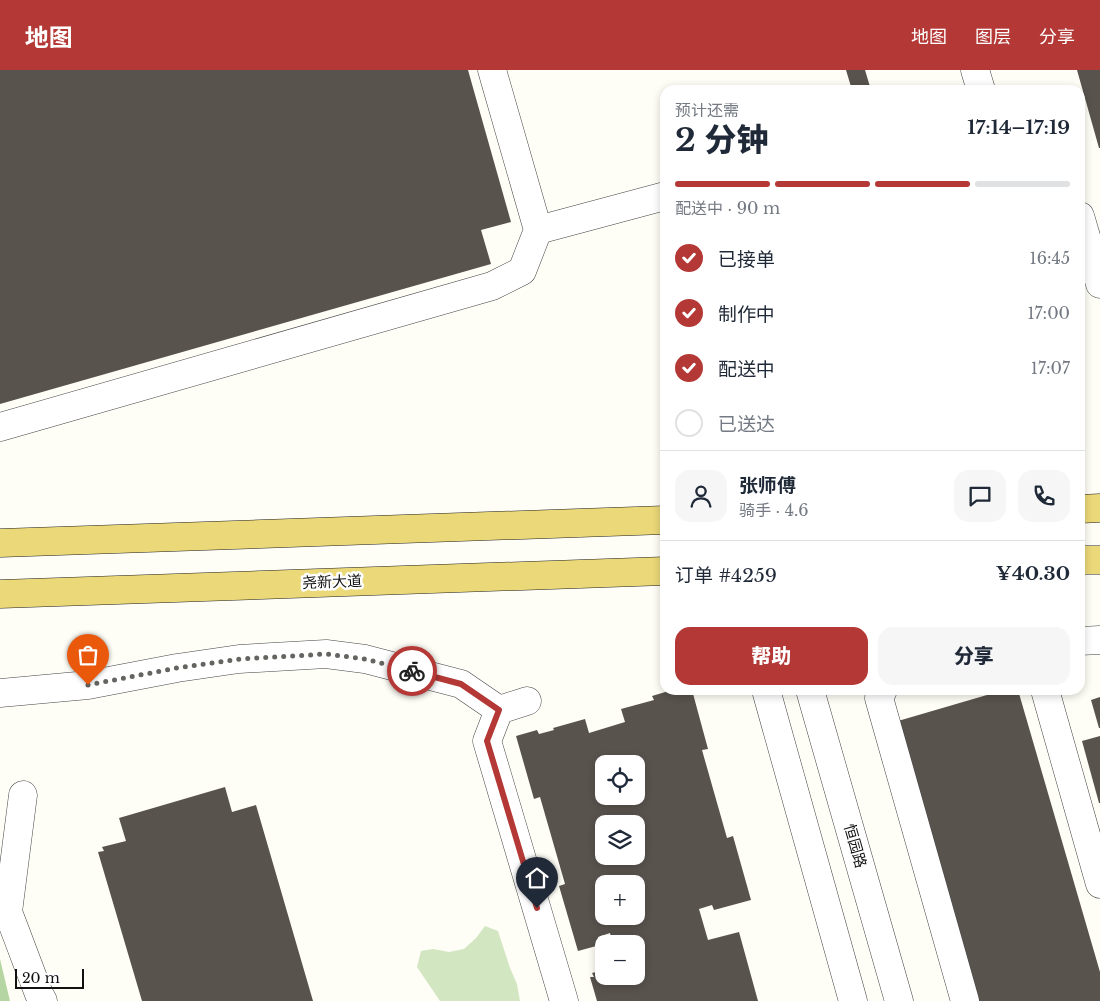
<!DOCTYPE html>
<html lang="zh">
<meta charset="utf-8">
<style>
body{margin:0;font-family:"Libre Baskerville","Noto Sans SC",serif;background:#f6f6f7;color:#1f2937;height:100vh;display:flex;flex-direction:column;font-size:19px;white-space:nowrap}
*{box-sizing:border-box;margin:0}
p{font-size:16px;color:#747a83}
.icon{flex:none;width:28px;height:28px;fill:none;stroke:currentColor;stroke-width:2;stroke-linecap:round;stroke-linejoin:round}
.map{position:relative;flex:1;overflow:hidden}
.side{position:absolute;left:660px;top:15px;width:425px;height:610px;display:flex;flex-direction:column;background:#fff;border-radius:15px;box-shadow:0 2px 8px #0003}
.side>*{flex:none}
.tools{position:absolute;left:595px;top:685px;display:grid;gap:10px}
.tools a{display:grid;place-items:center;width:50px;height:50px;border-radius:10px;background:#fff;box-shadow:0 2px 8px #0003;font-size:25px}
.scale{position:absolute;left:15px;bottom:12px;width:69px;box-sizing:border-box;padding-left:5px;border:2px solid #111;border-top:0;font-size:14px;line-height:18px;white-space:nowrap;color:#111;-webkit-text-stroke:4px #fff;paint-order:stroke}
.pin{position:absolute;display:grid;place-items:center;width:42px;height:42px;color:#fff;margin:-51px -21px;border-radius:50% 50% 50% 0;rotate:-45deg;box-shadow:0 0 5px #0007}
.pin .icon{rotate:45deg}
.courier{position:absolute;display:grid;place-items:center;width:50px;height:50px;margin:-25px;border:4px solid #b43936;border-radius:50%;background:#fff;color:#222;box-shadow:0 1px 6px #0007}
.head em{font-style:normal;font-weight:800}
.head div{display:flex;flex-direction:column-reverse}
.head{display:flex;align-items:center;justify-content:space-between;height:85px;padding:0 15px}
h1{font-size:32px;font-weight:800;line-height:38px}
.bar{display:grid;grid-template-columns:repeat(4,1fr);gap:8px 5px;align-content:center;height:60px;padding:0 15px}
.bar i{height:6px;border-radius:4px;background:#e0e1e3}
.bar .on{background:#b43936}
.bar p{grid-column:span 4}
.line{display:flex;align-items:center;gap:12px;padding:0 15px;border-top:1px solid #e0e1e3}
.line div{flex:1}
.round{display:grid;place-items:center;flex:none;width:52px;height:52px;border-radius:15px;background:#f6f6f7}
ol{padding:0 15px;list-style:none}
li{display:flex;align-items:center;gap:15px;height:55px}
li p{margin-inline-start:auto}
li .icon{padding:5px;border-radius:50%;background:#b43936;color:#fff;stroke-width:4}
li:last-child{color:#747a83}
li i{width:28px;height:28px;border:2px solid #e0e1e3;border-radius:50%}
.action{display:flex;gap:10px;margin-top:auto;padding:10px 15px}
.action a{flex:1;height:58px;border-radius:15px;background:#b43936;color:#fff;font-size:20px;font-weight:800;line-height:58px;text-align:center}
.action a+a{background:#f6f6f7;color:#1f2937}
header{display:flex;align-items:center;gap:30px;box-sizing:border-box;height:70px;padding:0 25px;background:#b43936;color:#fff}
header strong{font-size:24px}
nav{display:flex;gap:28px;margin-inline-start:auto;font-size:18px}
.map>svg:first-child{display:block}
</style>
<header>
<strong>地图</strong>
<nav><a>地图</a><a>图层</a><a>分享</a></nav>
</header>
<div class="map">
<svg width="1100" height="931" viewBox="0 0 1100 931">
<rect width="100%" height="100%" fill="#fefdf6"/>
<path fill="#d2e6c1" d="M485 856 498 861 510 898 517 914 520 931H440L417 897 421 881 433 879 449 882 464 879 476 868Z"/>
<path fill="#b5d6a2" d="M0 889 10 931H0Z"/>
<path fill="#59534e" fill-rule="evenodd" d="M0 0H468L511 152 481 160 491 194 0 334Z
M846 0H865L871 20H852Z
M1077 0H1100V78H1099Z
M672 620H692L708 679 702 680 727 768 733 766 751 830 714 840 712 835 699 839 708 870 739 862 758 931H597L590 907H594L592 903 604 900V906H636V874H613L610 863 598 867 600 875 578 881 559 816 565 814 540 727 534 729 516 666 537 660 539 664 554 660 553 658 585 649 589 663 625 652 621 639 654 630 652 626ZM604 694H636V726H604ZM604 754H636V786H604ZM604 814H636V846H604Z
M1004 620H1018L1100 902V931H979L898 651Z
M1100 627V658H1099L1091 630Z
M1100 666V733H1099L1082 671Z
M225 717 232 742 256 735 313 931H142L98 782 104 781 102 777 126 771 119 748Z"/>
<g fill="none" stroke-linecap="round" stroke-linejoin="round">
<defs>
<path id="minor" d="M975 0 981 20
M1080 146 1100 214
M538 160 665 126
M0 357 492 216 522 201 538 160 492 0
M1080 571 1100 570
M766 620 853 931
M810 620 899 931
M883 620 879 628 965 931
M1045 620 1100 814
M0 623 88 615 177 598 239 589 326 584 365 589 461 614 499 640
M527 631 499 640 487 671 564 931
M23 725 8 842 39 924 43 931"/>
<path id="major" d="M1080 439 1100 438
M0 473 665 450
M1080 490H1100
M0 524 665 501"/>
</defs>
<use href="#minor" stroke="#444" stroke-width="29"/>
<use href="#major" stroke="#222" stroke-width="29"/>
<use href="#minor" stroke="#fff" stroke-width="28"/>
<use href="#major" stroke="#ebd879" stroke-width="28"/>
</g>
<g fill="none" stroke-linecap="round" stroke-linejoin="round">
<path stroke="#646461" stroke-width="5" stroke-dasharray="0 9" d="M88 615 177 598 240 589 326 584 365 589 412 601"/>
<path stroke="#b43936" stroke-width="6" d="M412 601 461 614 499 640 487 671 537 838"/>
</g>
<g text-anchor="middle" stroke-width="5" stroke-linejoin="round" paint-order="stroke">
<g font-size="15" fill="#111" stroke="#fff">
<text transform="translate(332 512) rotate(-2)" y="5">尧新大道</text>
<text transform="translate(855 776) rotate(74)" y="5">恒园路</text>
</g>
</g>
</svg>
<div class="tools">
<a><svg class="icon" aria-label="locate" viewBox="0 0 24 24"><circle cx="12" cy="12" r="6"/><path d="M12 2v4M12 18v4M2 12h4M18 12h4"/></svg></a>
<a><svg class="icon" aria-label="layers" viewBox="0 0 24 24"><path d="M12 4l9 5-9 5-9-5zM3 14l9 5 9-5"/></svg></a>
<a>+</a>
<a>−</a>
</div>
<div class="scale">20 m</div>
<div class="pin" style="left:88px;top:615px;background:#ea580c"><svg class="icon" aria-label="bag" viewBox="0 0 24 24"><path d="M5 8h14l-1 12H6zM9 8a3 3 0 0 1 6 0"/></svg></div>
<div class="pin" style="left:537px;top:838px;background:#1f2937"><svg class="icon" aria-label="home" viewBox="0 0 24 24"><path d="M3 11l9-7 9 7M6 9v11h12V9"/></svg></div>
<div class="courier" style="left:412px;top:601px"><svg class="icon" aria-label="bike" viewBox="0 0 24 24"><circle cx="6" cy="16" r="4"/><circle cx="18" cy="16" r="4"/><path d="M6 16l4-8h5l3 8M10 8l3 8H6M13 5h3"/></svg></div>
<section class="side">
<div class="head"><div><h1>2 分钟</h1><p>预计还需</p></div><em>17:14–17:19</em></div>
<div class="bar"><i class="on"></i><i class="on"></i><i class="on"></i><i></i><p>配送中 · 90 m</p></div>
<ol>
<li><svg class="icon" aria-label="check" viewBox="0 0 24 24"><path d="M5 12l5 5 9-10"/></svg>已接单<p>16:45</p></li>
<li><svg class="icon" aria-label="check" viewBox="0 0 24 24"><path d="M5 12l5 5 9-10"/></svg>制作中<p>17:00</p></li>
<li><svg class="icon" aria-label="check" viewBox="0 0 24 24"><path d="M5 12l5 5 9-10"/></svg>配送中<p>17:07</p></li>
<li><i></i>已送达</li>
</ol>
<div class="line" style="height:90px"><a class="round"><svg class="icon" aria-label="person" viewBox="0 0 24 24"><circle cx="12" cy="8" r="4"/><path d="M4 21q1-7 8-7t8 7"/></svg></a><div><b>张师傅</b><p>骑手 · 4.6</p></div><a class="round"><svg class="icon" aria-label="chat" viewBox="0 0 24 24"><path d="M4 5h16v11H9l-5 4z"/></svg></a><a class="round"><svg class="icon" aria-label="phone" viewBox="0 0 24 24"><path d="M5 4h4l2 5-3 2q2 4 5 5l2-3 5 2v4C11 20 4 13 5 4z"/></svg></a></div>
<div class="line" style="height:65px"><div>订单 #4259</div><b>¥40.30</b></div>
<div class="action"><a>帮助</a><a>分享</a></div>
</section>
</div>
